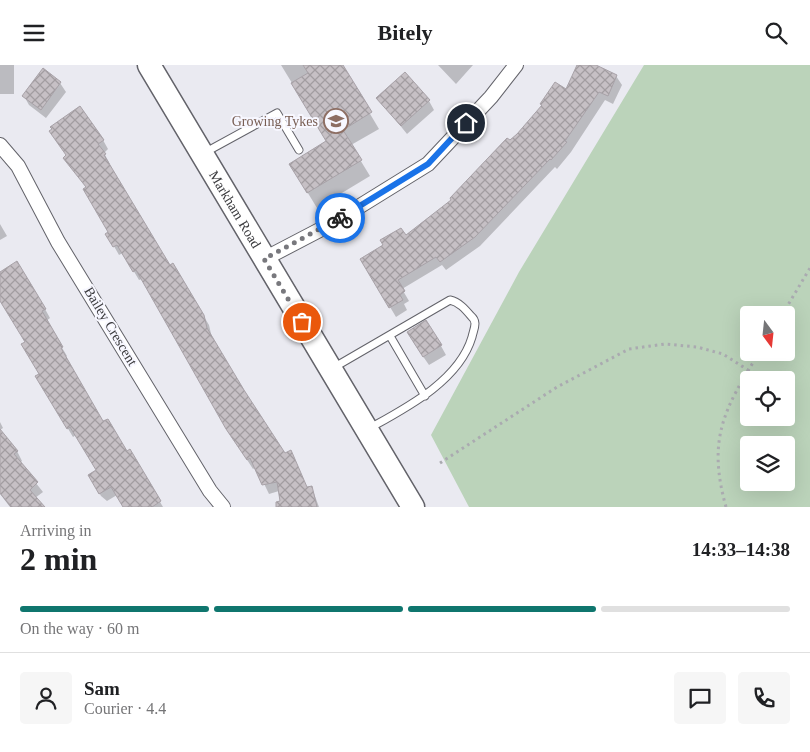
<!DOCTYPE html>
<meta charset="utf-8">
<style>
body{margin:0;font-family:Georgia,serif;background:#f6f6f6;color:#202124;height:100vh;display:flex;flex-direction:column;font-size:19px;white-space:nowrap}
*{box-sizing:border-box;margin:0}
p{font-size:16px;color:#757577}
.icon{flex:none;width:28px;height:28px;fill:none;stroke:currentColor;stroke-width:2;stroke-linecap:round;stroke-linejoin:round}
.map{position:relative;height:442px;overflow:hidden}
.drawer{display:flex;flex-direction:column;background:#fff;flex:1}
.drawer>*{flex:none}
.needle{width:32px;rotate:165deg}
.tools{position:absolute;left:740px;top:241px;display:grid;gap:10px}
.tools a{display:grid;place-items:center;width:55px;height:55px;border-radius:5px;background:#fff;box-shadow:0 5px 20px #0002;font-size:25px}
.pin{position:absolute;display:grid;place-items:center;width:42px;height:42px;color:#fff;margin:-21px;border:2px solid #fff;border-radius:50%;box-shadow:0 1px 5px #0007}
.courier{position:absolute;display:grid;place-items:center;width:50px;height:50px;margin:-25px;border:4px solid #1a73e8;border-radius:50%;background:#fff;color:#222;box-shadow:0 1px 6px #0007}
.overview em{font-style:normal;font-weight:800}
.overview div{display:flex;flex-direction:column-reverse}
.overview{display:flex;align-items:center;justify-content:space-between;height:85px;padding:0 20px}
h1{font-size:32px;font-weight:800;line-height:38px}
.bar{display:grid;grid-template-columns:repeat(4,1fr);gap:8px 5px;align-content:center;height:60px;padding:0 20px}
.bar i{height:6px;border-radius:4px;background:#e0e0e0}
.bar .active{background:#0f766e}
.bar p{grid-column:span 4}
.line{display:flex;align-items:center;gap:12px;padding:0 20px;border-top:1px solid #e0e0e0}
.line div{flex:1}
.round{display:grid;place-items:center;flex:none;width:52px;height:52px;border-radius:5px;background:#f6f6f6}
header{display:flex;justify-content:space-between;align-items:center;height:65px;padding:0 20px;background:#fff;font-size:22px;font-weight:800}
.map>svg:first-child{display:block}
</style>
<header><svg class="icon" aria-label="menu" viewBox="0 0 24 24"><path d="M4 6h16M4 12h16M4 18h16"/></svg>Bitely<svg class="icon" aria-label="search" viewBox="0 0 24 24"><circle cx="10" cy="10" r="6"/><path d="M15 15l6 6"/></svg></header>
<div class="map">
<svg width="810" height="442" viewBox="0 0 810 442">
<defs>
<pattern id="building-cross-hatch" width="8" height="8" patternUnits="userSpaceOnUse" patternTransform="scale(1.25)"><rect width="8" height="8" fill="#c6c0c5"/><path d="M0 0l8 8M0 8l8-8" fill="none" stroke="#a29da1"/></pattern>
</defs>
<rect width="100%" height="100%" fill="#eaeaf1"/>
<path fill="#bbd3ba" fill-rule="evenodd" d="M644 0H810V442H469L431 370 519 207ZM749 250H786V288H749ZM749 315H786V352H749ZM749 380H786V418H749Z"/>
<path fill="#0003" d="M0 0H14V29H0Z
M281 0H341L379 64 351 80 370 111 317 143 300 115 328 77Z
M438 0H473L456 19Z
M578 0H593L616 11 622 20 613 39 605 35 571 87 557 104 555 102 480 181 446 205 442 200 402 224 409 236 404 239 407 245 396 252 362 195 405 172 453 135 510 77 566 26Z
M60 18 66 27 46 53 29 40 24 31Z
M378 33 429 36 434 45 407 69Z
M103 75 108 84 104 88 110 99 108 100 169 201 191 230 209 260 212 273 243 326 307 423H312L319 442H282L279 426 269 429 256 402 253 404 233 373 142 214 139 215 123 188 119 190 107 169 110 167 87 123 65 93Z
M0 159 7 171 0 175Z
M0 208 45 244 50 253 46 256 67 291 65 293 103 358 127 388 130 386 163 442H124L117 430 107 436 101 431 89 410 97 405 76 370 73 372 37 312 40 310 26 277 0 235Z
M413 277 441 281 446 290 429 300Z
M0 357 3 363 0 365Z
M0 366 17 386 22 396 20 398 43 427 35 433 43 442H10L0 429Z"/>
<path fill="url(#building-cross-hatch)" stroke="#a8a2a8" d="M303 0H343L372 47 343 65 362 95 307 128 289 99 326 76 291 18 308 8Z
M577 0H596L617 10 608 31 599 27 565 76 567 77 551 95 550 94 475 172 440 197 436 192 398 215 405 226 400 230 403 235 389 243 360 194 383 180 380 175 401 163 406 170 451 135 450 133 507 73 510 75 517 69 542 40 540 39 555 17 566 24Z
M43 3 61 17 41 45 22 31Z
M405 7 430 35 401 61 376 33Z
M80 41 104 75 98 79 106 89 104 90 170 200 173 198 192 230 204 250 207 263 244 325 285 388 291 385 307 422 312 421 317 442H276V437L280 436 277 417 262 420 250 393 247 395 226 364 136 205 133 207 117 180 113 182 105 169 108 167 83 124 86 122 63 93 66 90 49 66 52 64 50 62Z
M17 196 46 244 42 246 63 282 61 283 103 356 108 354 127 386 130 384 161 436 152 442H123L111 422 99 429 88 410 96 405 70 362 67 364 35 311 39 309 21 279 25 277 0 236V207Z
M426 255 442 280 423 292 407 267Z
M0 364 18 386 14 389 38 417 30 425 45 442H11L0 428Z"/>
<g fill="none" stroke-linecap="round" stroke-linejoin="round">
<defs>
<path id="service" d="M204 88 277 48 299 85
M390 271 425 331
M333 303 450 235C459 237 465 244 471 251 478 257 474 263 472 272 459 316 406 343 368 364"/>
<path id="minor" d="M0 80 18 101 58 177 210 426 223 442
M264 194 331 159 428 99 491 32 516 0"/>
<g id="primary">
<path id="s1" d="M149 0 413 442"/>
</g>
</defs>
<use href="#service" stroke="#63636a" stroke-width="9"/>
<use href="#minor" stroke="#63636a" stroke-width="16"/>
<use href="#primary" stroke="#63636a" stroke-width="25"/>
<path stroke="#aaaab0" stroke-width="3" stroke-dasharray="2.5 4" stroke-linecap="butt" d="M782 250 810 203
M440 398 557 322 629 284 665 279 697 282 723 289 748 305
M726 442C707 374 724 344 759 288"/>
<use href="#service" stroke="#fff" stroke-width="7"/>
<use href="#minor" stroke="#fff" stroke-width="14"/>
<use href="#primary" stroke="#fff" stroke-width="22"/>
</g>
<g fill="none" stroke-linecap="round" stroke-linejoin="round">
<path stroke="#78787d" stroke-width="5" stroke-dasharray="0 9" d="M302 257 264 194 340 153"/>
<path stroke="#1a73e8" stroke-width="6" d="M340 153 428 99 466 58"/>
</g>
<defs>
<symbol id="school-ring" viewBox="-11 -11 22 22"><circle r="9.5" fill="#f7f7ff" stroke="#8d6e63" stroke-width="1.5"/><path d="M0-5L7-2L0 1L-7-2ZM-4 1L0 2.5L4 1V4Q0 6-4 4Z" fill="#8d6e63"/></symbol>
</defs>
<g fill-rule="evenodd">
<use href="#school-ring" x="322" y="42" width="28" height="28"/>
</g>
<g text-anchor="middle" stroke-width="4" stroke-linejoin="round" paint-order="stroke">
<g font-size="14" fill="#785e54" stroke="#f7f7ff" text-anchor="end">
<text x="318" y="61">Growing Tykes</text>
</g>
<g font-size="14" fill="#3b3b3e" stroke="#f7f7ff">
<text dy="5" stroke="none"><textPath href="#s1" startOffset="168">Markham Road</textPath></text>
<text transform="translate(111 261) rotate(59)" y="5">Bailey Crescent</text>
</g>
</g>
</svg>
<div class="tools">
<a><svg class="needle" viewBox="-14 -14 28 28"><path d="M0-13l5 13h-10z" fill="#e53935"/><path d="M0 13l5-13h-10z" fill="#757577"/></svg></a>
<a><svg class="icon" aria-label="locate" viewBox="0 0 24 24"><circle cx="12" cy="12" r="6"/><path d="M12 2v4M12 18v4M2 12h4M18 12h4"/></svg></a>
<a><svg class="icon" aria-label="layers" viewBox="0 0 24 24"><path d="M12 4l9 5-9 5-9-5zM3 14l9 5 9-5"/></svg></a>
</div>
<div class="pin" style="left:302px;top:257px;background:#ea580c"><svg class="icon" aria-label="bag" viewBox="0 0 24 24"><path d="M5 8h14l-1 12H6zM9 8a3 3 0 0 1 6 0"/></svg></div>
<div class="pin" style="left:466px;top:58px;background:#1f2937"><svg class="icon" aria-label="home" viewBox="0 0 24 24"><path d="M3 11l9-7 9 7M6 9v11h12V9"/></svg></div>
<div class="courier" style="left:340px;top:153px"><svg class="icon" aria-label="bike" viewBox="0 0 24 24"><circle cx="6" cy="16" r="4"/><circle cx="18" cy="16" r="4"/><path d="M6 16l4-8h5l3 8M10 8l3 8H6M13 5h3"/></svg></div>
</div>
<section class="drawer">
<div class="overview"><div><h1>2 min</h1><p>Arriving in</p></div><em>14:33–14:38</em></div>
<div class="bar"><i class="active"></i><i class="active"></i><i class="active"></i><i></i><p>On the way · 60 m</p></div>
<div class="line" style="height:90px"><a class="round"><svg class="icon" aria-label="person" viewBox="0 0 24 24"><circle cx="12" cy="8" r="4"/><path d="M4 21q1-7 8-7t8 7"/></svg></a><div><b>Sam</b><p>Courier · 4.4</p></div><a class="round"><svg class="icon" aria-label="chat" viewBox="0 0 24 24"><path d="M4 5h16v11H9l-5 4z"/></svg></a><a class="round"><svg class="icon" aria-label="phone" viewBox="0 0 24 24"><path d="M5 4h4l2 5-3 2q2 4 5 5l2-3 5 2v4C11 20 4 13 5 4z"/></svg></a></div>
</section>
